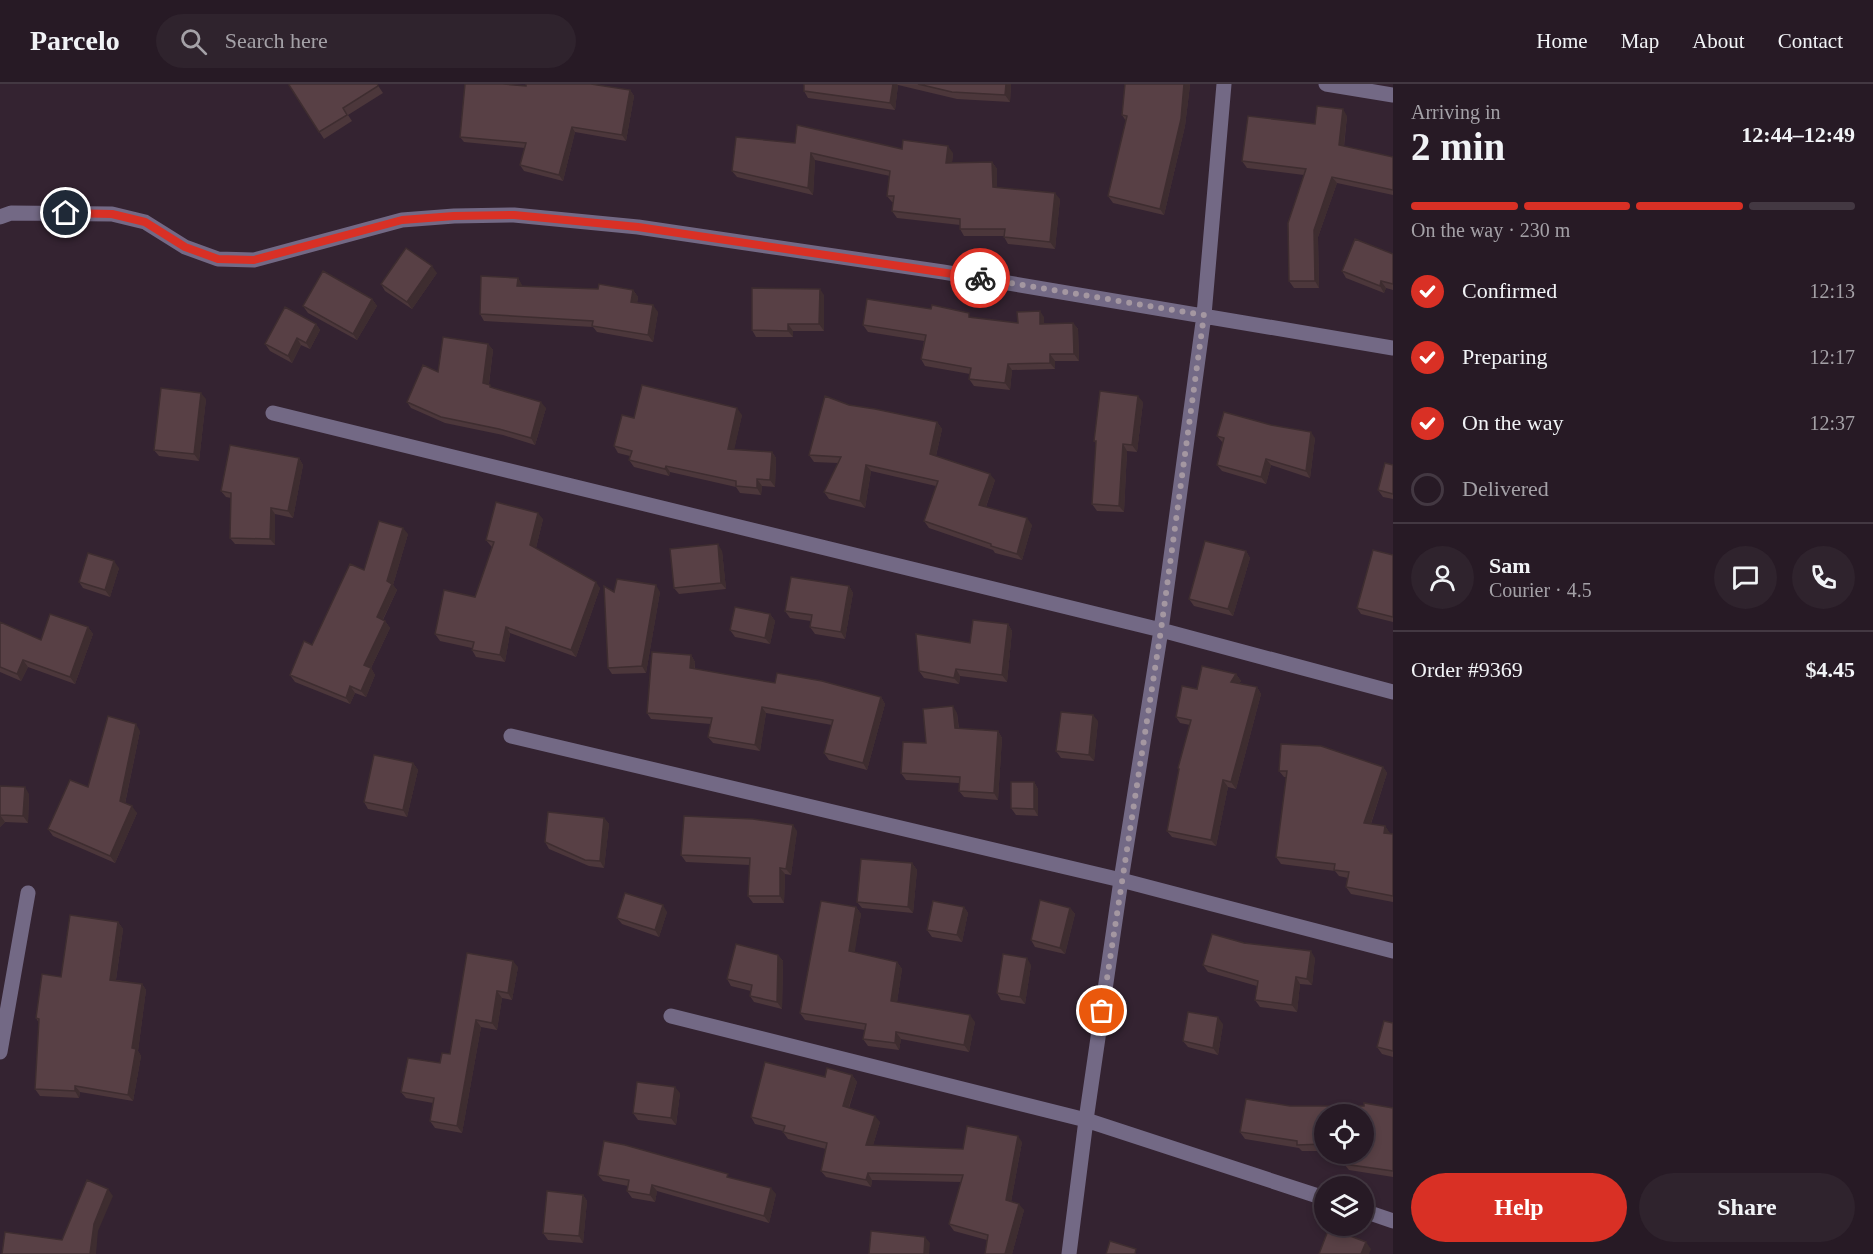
<!DOCTYPE html>
<meta charset="utf-8">
<style>
body{margin:0;font-family:Georgia,serif;background:#2f232d;color:#f1f3f6;height:100vh;display:flex;flex-direction:column;font-size:22px;white-space:nowrap}
*{box-sizing:border-box;margin:0}
p{font-size:20px;color:#a4a1a7}
.icon{flex:none;width:33px;height:33px;fill:none;stroke:currentColor;stroke-width:2;stroke-linecap:round;stroke-linejoin:round}
.map{position:relative;flex:1;overflow:hidden}
.panel{display:flex;flex-direction:column;background:#271a25;width:480px}
.panel>*{flex:none}
.tools{position:absolute;left:1314px;top:1020px;display:grid;gap:12px}
.tools a{display:grid;place-items:center;width:60px;height:60px;border-radius:50%;background:#271a25;box-shadow:0 3px 9px #0003,0 0 0 2px #433842;font-size:30px}
.pin{position:absolute;display:grid;place-items:center;width:51px;height:51px;color:#fff;margin:-26px;border:3px solid #fff;border-radius:50%;box-shadow:0 2px 6px #0007}
.courier{position:absolute;display:grid;place-items:center;width:60px;height:60px;margin:-30px;border:4px solid #d93025;border-radius:50%;background:#fff;color:#222;box-shadow:0 2px 8px #0007}
.head em{font-style:normal;font-weight:800}
.head div{display:flex;flex-direction:column-reverse}
.head{display:flex;align-items:center;justify-content:space-between;height:102px;padding:0 18px}
h1{font-size:39px;font-weight:800;line-height:45px}
.bar{display:grid;grid-template-columns:repeat(4,1fr);gap:9px 6px;align-content:center;height:72px;padding:0 18px}
.bar i{height:8px;border-radius:4px;background:#433842}
.bar .active{background:#d93025}
.bar p{grid-column:span 4}
.line{display:flex;align-items:center;gap:15px;padding:0 18px;border-top:2px solid #433842}
.line div{flex:1}
.round{display:grid;place-items:center;flex:none;width:63px;height:63px;border-radius:32px;background:#2f232d}
ol{padding:0 18px;list-style:none}
li{display:flex;align-items:center;gap:18px;height:66px}
li p{margin-inline-start:auto}
li .icon{padding:6px;border-radius:50%;background:#d93025;color:#fff;stroke-width:4}
li:last-child{color:#a4a1a7}
li i{width:33px;height:33px;border:3px solid #433842;border-radius:50%}
.cta{display:flex;gap:12px;margin-top:auto;padding:12px 18px}
.cta a{flex:1;height:69px;border-radius:36px;background:#d93025;color:#fff;font-size:24px;font-weight:800;line-height:69px;text-align:center}
.cta a+a{background:#2f232d;color:#f1f3f6}
header{display:flex;align-items:center;gap:36px;box-sizing:border-box;height:84px;padding:0 30px;background:#271a25;border-bottom:2px solid #433842}
header strong{font-size:28px}
nav{display:flex;gap:33px;margin-inline-start:auto;font-size:21px}
.search{width:420px;height:54px;background:#2f232d;display:flex;align-items:center;gap:15px;box-sizing:border-box;padding:0 21px;border-radius:33px;color:#a4a1a7;font-size:22px}
main{display:flex;flex:1;min-height:0}
.map>svg:first-child{display:block}
</style>
<header>
<strong>Parcelo</strong>
<div class="search"><svg class="icon" aria-label="search" viewBox="0 0 24 24"><circle cx="10" cy="10" r="6"/><path d="M15 15l6 6"/></svg>Search here</div>
<nav><a>Home</a><a>Map</a><a>About</a><a>Contact</a></nav>
</header>
<main>
<div class="map">
<svg width="1393" height="1170" viewBox="0 0 1393 1170">
<rect width="100%" height="100%" fill="#342331"/>
<g fill="none" stroke-linecap="round" stroke-linejoin="round">
<path stroke="#736985" stroke-width="15" d="M1326 0 1393 11
M0 133 11 129 112 130 145 138 185 163 218 175 254 176 402 136 454 132 514 131 638 143 943 188 1393 264
M273 329 1161 546 1393 608
M511 652 1121 796 1393 867
M671 932 1086 1036 1324 1114
M0 968 28 809
M1364 1127 1393 1137
M1069 1170 1086 1036 1121 796 1161 546 1204 231 1224 0"/>
</g>
<path fill="#4c373b" d="M377 0 383 9 348 31 352 37 324 55 289 1Z
M804 0H1011L1010 18 957 15 898 1 895 26 808 14 804 7Z
M1184 0H1189L1190 1 1185 42 1164 131 1113 119 1108 112 1126 37 1122 31Z
M526 2 630 6 634 12 626 57 575 48 563 97 524 87 520 81 525 64 464 58 460 53Z
M1347 32 1344 63 1393 73V111L1337 99 1318 153 1319 204H1294L1289 197 1304 91 1247 84 1242 77 1315 40Z
M795 59 953 69 952 79 992 78 997 85V103L1060 115 1055 165 1008 160 1004 153V152H964L960 145V141L897 134 892 127 893 118H892L887 112 890 92 815 76 813 111 737 93 732 87Z
M1393 170V206L1386 204 1384 209 1346 194 1342 187Z
M437 189 412 225 385 207 381 200Z
M518 194 522 202 633 206 638 213 637 219 658 228 653 258 597 248 593 243 484 237 480 230Z
M824 211V247H793V253H756L752 246Z
M372 215 377 222 357 256 308 229 303 222Z
M1044 233V239H1073L1078 245 1079 277H1055V285L1012 286 1010 306 974 302 969 295 970 290 925 282 921 275 924 257 868 248 863 241 973 234 1018 239Z
M316 240 320 246 310 265 301 261 292 279 270 267 265 260Z
M488 260 493 266 489 300 492 304 546 324 535 361 503 351 445 339 411 324 407 318 438 288Z
M206 315 199 377 159 372 154 366Z
M1143 318 1137 368 1127 367 1124 428 1097 427 1092 420 1096 359 1094 357Z
M849 321 937 338 942 345 936 372 995 396 986 423 1032 441 1022 476 995 469 993 466 929 444 924 437 936 402 871 387 865 424 829 415 824 408 838 379 814 378 809 371Z
M742 331 734 365 772 368 776 374 775 403 762 402 761 411 740 409 736 403 670 388 669 392 634 383 629 376 630 372 618 369 614 362 634 334Z
M1217 352 1315 354 1310 394 1271 381 1266 400 1222 387 1217 381 1223 359Z
M299 374 303 381 293 434 275 430V461L235 460 230 454 231 414 226 413 221 407Z
M1393 381V415L1383 413 1378 406Z
M543 435 536 464 600 504 576 573 510 549 505 578 476 573 472 566V564L440 557 435 550 475 513 492 463 491 462 486 456Z
M408 450 393 501 397 506 383 536 385 537 390 544 371 584 375 591 366 613 355 609 350 620 295 598 290 591 364 486Z
M722 467 726 505 679 510 674 504Z
M1246 467 1250 474 1233 532 1194 522 1189 515Z
M1393 471V538L1361 530 1357 524Z
M119 484 110 513 83 504 79 498Z
M849 502 853 509 845 555 815 550 810 543 811 537 790 534 785 527Z
M614 508H660L646 589 612 590 608 584Z
M770 530 775 537 770 560 735 553 730 546Z
M0 538 41 556 88 543 93 550 75 600 28 583 21 597 0 588Z
M1008 540 1012 547 1007 598 960 592 959 600 924 594 919 587Z
M691 571 695 578V585L775 599 881 613 885 620 867 686 829 676 824 669 832 641 766 629 760 667 713 659 708 653 711 640 651 635 647 629Z
M1236 590 1241 597 1239 599 1257 603 1261 610 1236 705 1228 703 1216 762 1172 753 1167 747 1179 686 1178 684 1190 641 1180 639 1176 633 1197 605Z
M957 629 959 645 998 647 1002 654 998 716 964 713 959 707V699L906 696 901 689 926 659Z
M1098 637 1094 677 1061 674 1056 667Z
M140 647 125 720 137 729 115 779 53 752 48 745Z
M413 679 418 686 407 733 368 725 364 718Z
M1383 683 1387 689 1371 740 1385 742 1390 750H1393V818L1351 810 1346 803 1348 794 1339 792 1335 787 1281 780 1276 773 1286 693H1284L1279 687Z
M1034 698 1038 705V732L1016 731 1011 724Z
M0 702 29 710 28 739 5 738 0 743Z
M604 734 609 740 604 784 589 782 549 765 545 758Z
M797 747 791 791 785 790 784 819H753L748 812 750 781 686 778 681 771Z
M912 779 917 786 913 829 862 824 857 818Z
M856 823 861 830 854 868 897 878 902 885 897 918 975 938 969 968 901 955 899 966 868 962 863 955 865 946 805 936 800 929Z
M964 823 968 829 962 858 932 853 927 846Z
M1070 824 1075 830 1065 870 1035 863 1031 856Z
M667 828 659 853 622 840 617 834Z
M118 838 123 845 116 896 142 900 146 906 138 967 141 972 133 1017 80 1008 79 1014 40 1012 35 1005 39 939 36 934 61 893Z
M1244 859 1315 874 1312 901 1300 900 1297 928 1260 923 1255 916 1257 902 1208 888 1203 881Z
M467 869 518 883 512 916 502 914 497 946 481 943 462 1049 435 1044 430 1037 433 1019 406 1014 401 1008 440 979 450 970Z
M778 871 783 877 782 925 754 918 750 912 751 907 731 902 727 895Z
M1031 881 1025 920 1001 916 997 909Z
M1393 939V973L1382 970 1377 963Z
M1223 940 1218 971 1188 963 1183 957Z
M852 991 857 998 849 1024 880 1038 873 1061 963 1065 1022 1058 1011 1118 1024 1126 1012 1170H985L987 1156 954 1147 949 1140 961 1098 872 1096 871 1103 826 1093 821 1087 826 1065 788 1055 783 1048V1047L755 1040 751 1033 825 993Z
M680 1009 676 1041 638 1036 633 1029Z
M1290 1022 1393 1024V1093L1349 1086 1344 1080 1364 1070 1324 1030V1067H1302L1299 1064 1245 1055 1240 1048Z
M598 1091 731 1094 776 1110 769 1139 657 1107 655 1118 632 1114 627 1107 628 1102 603 1097Z
M583 1111 587 1117 583 1159 548 1156 543 1149Z"/>
<path fill="#3e2d30" d="M893 0H897L898 1 895 26 890 19Z
M1006 0H1011L1010 18 1005 11Z
M1184 0H1189L1190 1 1185 42 1164 131 1160 125Z
M630 6 634 12 626 57 622 51Z
M1343 25 1347 32 1343 68 1339 61Z
M572 43 575 48 563 97 559 91Z
M948 62 953 69 951 86 946 79Z
M811 69 815 76 813 111 808 104Z
M992 78 997 85V109L993 103Z
M1332 93 1337 99 1318 153 1319 204 1315 197 1314 146Z
M1055 109 1060 115 1055 165 1050 158Z
M432 182 437 189 412 225 407 218Z
M518 194 522 201V208L517 202Z
M1381 197 1386 204 1384 209 1380 202Z
M820 205 824 211V247L819 240Z
M633 206 638 213 636 224 631 218Z
M372 215 377 222 357 256 353 250Z
M653 221 658 228 653 258 648 251Z
M1040 227 1044 233V246L1040 240Z
M1073 239 1078 245 1079 277 1074 270Z
M316 240 320 246 310 265 306 259Z
M788 240 793 247V253L788 247Z
M297 254 301 261 292 279 288 272Z
M488 260 493 266 488 306 483 299Z
M1050 270 1055 277V285L1050 279Z
M1008 280 1012 286 1010 306 1005 299Z
M201 309 206 315 199 377 194 370Z
M1138 312 1143 318 1137 368 1132 361Z
M541 318 546 324 535 361 531 354Z
M737 324 742 331 733 371 728 365Z
M937 338 942 345 935 376 930 370Z
M1311 348 1315 354 1310 394 1306 387Z
M1123 360 1127 367 1124 428 1119 422Z
M772 368 776 374 775 403 770 396Z
M299 374 303 381 293 434 288 427Z
M1266 375 1271 381 1266 400 1261 393Z
M866 381 871 387 865 424 860 417Z
M666 382 670 388 669 392 665 385Z
M990 390 995 396 984 428 979 421Z
M757 395 762 402 761 411 757 404Z
M271 424 275 430V461L270 455Z
M538 429 543 435 535 468 530 461Z
M1027 434 1032 441 1022 476 1017 470Z
M403 444 408 450 393 501 397 506 381 539 377 533Z
M718 460 722 467 726 505 721 499Z
M1246 467 1250 474 1233 532 1228 525Z
M114 477 119 484 110 513 105 506Z
M596 498 600 504 576 573 571 566Z
M656 501 660 508 646 589 642 582Z
M849 502 853 509 845 555 841 548Z
M770 530 775 537 770 560 765 554Z
M385 537 390 544 369 588 364 581Z
M1008 540 1012 547 1007 598 1002 591Z
M88 543 93 550 75 600 70 593Z
M506 543 510 549 505 578 500 571Z
M691 571 695 578 694 591 690 584Z
M23 576 28 583 21 597 17 590Z
M371 584 375 591 366 613 361 607Z
M956 585 960 592 959 600 954 594Z
M1236 590 1241 597 1236 604 1231 598Z
M350 602 355 609 350 620 346 614Z
M1257 603 1261 610 1236 705 1231 698Z
M881 613 885 620 867 686 863 679Z
M953 622 957 629 959 651 955 644Z
M762 623 766 629 760 667 755 661Z
M1093 631 1098 637 1094 677 1089 671Z
M136 640 140 647 124 724 120 717Z
M998 647 1002 654 998 716 994 709Z
M413 679 418 686 407 733 403 726Z
M1383 683 1387 689 1369 745 1364 739Z
M1223 696 1228 703 1216 762 1211 756Z
M1034 698 1038 705V732L1034 725Z
M25 703 29 710 28 739 23 732Z
M132 722 137 729 115 779 110 772Z
M0 731 5 738 0 743Z
M604 734 609 740 604 784 600 777Z
M793 741 797 747 791 791 786 785Z
M1385 742 1390 749 1389 756 1384 749Z
M912 779 917 786 913 829 908 823Z
M780 784 785 790 784 819 780 812Z
M663 821 667 828 659 853 655 846Z
M856 823 861 830 854 873 849 867Z
M964 823 968 829 962 858 957 851Z
M1070 824 1075 830 1065 870 1060 864Z
M118 838 123 845 115 902 110 896Z
M1311 867 1315 874 1312 901 1307 895Z
M778 871 783 877 782 925 777 918Z
M1027 874 1031 881 1025 920 1020 913Z
M513 877 518 883 512 916 508 909Z
M897 878 902 885 896 924 891 917Z
M1296 893 1300 900 1297 928 1292 921Z
M142 900 146 906 138 967 141 972 133 1017 128 1011 132 964Z
M497 907 502 914 497 946 492 939Z
M970 931 975 938 969 968 964 961Z
M1218 933 1223 940 1218 971 1213 964Z
M476 936 481 943 462 1049 457 1042Z
M896 948 901 955 899 966 895 959Z
M852 991 857 998 847 1028 843 1022Z
M75 1002 80 1008 79 1014 75 1007Z
M675 1003 680 1009 676 1041 671 1034Z
M875 1032 880 1038 871 1068 866 1061Z
M1018 1052 1022 1058 1010 1123 1006 1116Z
M868 1089 872 1096 871 1103 866 1096Z
M652 1101 657 1107 655 1118 650 1111Z
M771 1104 776 1110 769 1139 764 1132Z
M108 1105 113 1112 98 1147 96 1170H90L94 1140Z
M583 1111 587 1117 583 1159 579 1152Z
M1019 1120 1024 1126 1012 1170H1005Z
M925 1153 930 1159 929 1170H924Z
M1366 1158 1371 1165 1369 1170H1361Z"/>
<path fill="#584045" stroke="#3e2d30" stroke-width="1.5" d="M290 0H377L378 2 343 24 347 31 319 48 289 1Z
M465 0H503L526 2V0H591L630 6 622 51 572 43 559 91 520 81 526 59 460 53Z
M804 0H893L890 19 804 7Z
M918 0H1006L1005 11 952 8Z
M1125 0H1184L1181 35 1160 125 1108 112 1127 32 1122 31Z
M1317 22 1343 25 1339 61 1393 73V106L1332 93 1314 146 1315 197H1289L1288 139 1306 85 1242 77 1248 32 1315 40Z
M797 41 902 65 903 56 948 62 946 79 992 78 993 103 1055 109 1050 158 1004 153 1005 145H960V135L892 127 894 112H887L890 87 811 69 808 104 732 87 736 53 795 59Z
M1355 155 1393 170V200L1381 197 1380 202 1342 187Z
M406 164 432 182 407 218 381 200Z
M323 187 372 215 353 250 303 222Z
M481 192 518 194 517 202 598 205 599 200 633 206 631 218 653 221 648 251 592 242 593 237 480 230Z
M752 204 820 205 819 240H788V247L752 246Z
M867 215 931 225 932 221 969 229V233L1018 239 1017 228 1040 227V240L1073 239 1074 270H1050V279L1008 280 1005 299 969 295 971 284 921 275 926 251 863 241Z
M285 223 316 240 306 259 297 254 288 272 265 260Z
M443 253 488 260 483 299 490 301V303L541 318 531 354 499 345 441 333 407 318 423 281 438 288Z
M642 301 737 324 728 365 772 368 770 396 757 395V404L736 402V397L666 382 665 385 629 376 632 367 614 362 622 331 634 334Z
M161 304 201 309 194 370 154 366Z
M1100 307 1138 312 1132 361 1123 360 1119 422 1092 420 1096 357H1094Z
M825 312 849 321 875 325 937 338 930 370 990 390 979 421 1027 434 1017 470 991 462V460L924 437 938 397 866 381 860 417 824 408 841 373 809 371Z
M1224 328 1271 341 1311 348 1306 387 1266 375 1261 393 1217 381 1224 354 1217 352Z
M230 361 299 374 288 427 271 424 270 455 230 454 231 409 221 407Z
M1385 379 1393 381V410L1378 406Z
M496 418 538 429 530 461 596 498 571 566 506 543 500 571 472 566 474 558 435 550 444 506 475 513 494 458 486 456Z
M379 437 403 444 387 497 392 500 377 533 385 537 364 581 371 584 361 607 350 602 346 614 290 591 304 557 312 561 350 480 364 486Z
M1205 457 1246 467 1228 525 1189 515Z
M718 460 721 499 674 504 670 465Z
M1373 466 1393 471V533L1357 524Z
M88 469 114 477 105 506 79 498Z
M791 493 849 502 841 548 810 543 812 531 785 527Z
M617 495 656 501 642 582 608 584 604 502 614 508Z
M735 523 770 530 765 554 730 546Z
M50 530 88 543 70 593 23 576 17 590 0 583V538L41 556Z
M973 536 1008 540 1002 591 956 585 954 594 919 587 916 550 970 559Z
M652 568 691 571 690 584 775 599 777 589 822 597 881 613 863 679 824 669 833 636 762 623 755 661 708 653 712 634 647 629Z
M1202 582 1236 590 1231 598 1257 603 1231 698 1223 696 1211 756 1167 747 1179 685 1178 684 1191 636 1176 633 1182 602 1197 605Z
M953 622 955 644 998 647 994 709 959 707 960 693 901 689 903 658 926 659 923 625Z
M1061 628 1093 631 1089 671 1056 667Z
M108 632 136 640 120 717 132 722 110 772 48 745 70 696 88 703Z
M1281 660 1321 662 1383 683 1364 739 1385 742 1384 749 1393 750V812L1346 803 1349 788 1334 786 1335 780 1276 773 1287 687H1279Z
M374 671 413 679 403 726 364 718Z
M1011 698H1034V725L1011 724Z
M0 702 25 703 23 732 0 731Z
M548 728 604 734 600 777 585 776 545 758Z
M684 732 753 735 793 741 786 785 780 784V812H748L750 774 681 771Z
M861 775 912 779 908 823 857 818Z
M625 809 663 821 655 846 617 834Z
M1040 816 1070 824 1060 864 1031 856Z
M821 817 856 823 849 867 897 878 891 917 970 931 964 961 896 948 895 959 863 955 866 940 800 929Z
M933 817 964 823 957 851 927 846Z
M70 831 118 838 110 896 142 900 132 964 136 965 128 1011 75 1002V1007L35 1005 39 935 36 934 42 890 61 893Z
M1212 850 1244 859 1311 867 1307 895 1296 893 1292 921 1255 916 1258 897 1203 881Z
M736 860 778 871 777 918 750 912 752 901 727 895Z
M467 869 513 877 508 909 497 907 492 939 476 936 457 1042 430 1037 434 1014 401 1008 408 974 440 979 442 969 450 970Z
M1003 870 1027 874 1020 913 997 909Z
M1188 928 1218 933 1213 964 1183 957Z
M1384 937 1393 939V967L1377 963Z
M765 978 825 993 827 984 852 991 843 1022 875 1032 866 1061 963 1065 967 1042 1018 1052 1006 1116 1019 1120 1005 1170H985L988 1151 949 1140 963 1091 868 1089 866 1096 821 1087 827 1059 783 1048 785 1042 751 1033Z
M637 998 675 1003 671 1034 633 1029Z
M1246 1015 1290 1022H1364V1019L1393 1024V1087L1344 1080 1346 1070H1364V1030H1324V1060L1297 1061V1057L1240 1048Z
M604 1057 625 1061 728 1090 727 1093 771 1104 764 1132 652 1101 650 1111 627 1107 629 1096 598 1091Z
M87 1096 108 1105 94 1140 90 1170H2L5 1148 62 1156Z
M547 1107 583 1111 579 1152 543 1149Z
M1329 1144 1366 1158 1361 1170H1319Z
M871 1147 925 1153 924 1170H869Z
M1110 1157 1136 1165 1135 1170H1106Z"/>
<g fill="none" stroke-linecap="round" stroke-linejoin="round">
<path stroke="#a497a1" stroke-width="6" stroke-dasharray="0 10.8" d="M980 194 1204 231 1161 546 1102 927"/>
<path stroke="#d93025" stroke-width="8" d="M66 129 112 130 145 138 185 163 218 175 254 176 402 136 454 132 514 131 638 143 980 194"/>
</g>
</svg>
<div class="tools">
<a><svg class="icon" aria-label="locate" viewBox="0 0 24 24"><circle cx="12" cy="12" r="6"/><path d="M12 2v4M12 18v4M2 12h4M18 12h4"/></svg></a>
<a><svg class="icon" aria-label="layers" viewBox="0 0 24 24"><path d="M12 4l9 5-9 5-9-5zM3 14l9 5 9-5"/></svg></a>
</div>
<div class="pin" style="left:1102px;top:927px;background:#ea580c"><svg class="icon" aria-label="bag" viewBox="0 0 24 24"><path d="M5 8h14l-1 12H6zM9 8a3 3 0 0 1 6 0"/></svg></div>
<div class="pin" style="left:66px;top:129px;background:#1f2937"><svg class="icon" aria-label="home" viewBox="0 0 24 24"><path d="M3 11l9-7 9 7M6 9v11h12V9"/></svg></div>
<div class="courier" style="left:980px;top:194px"><svg class="icon" aria-label="bike" viewBox="0 0 24 24"><circle cx="6" cy="16" r="4"/><circle cx="18" cy="16" r="4"/><path d="M6 16l4-8h5l3 8M10 8l3 8H6M13 5h3"/></svg></div>
</div>
<section class="panel">
<div class="head"><div><h1>2 min</h1><p>Arriving in</p></div><em>12:44–12:49</em></div>
<div class="bar"><i class="active"></i><i class="active"></i><i class="active"></i><i></i><p>On the way · 230 m</p></div>
<ol>
<li><svg class="icon" aria-label="check" viewBox="0 0 24 24"><path d="M5 12l5 5 9-10"/></svg>Confirmed<p>12:13</p></li>
<li><svg class="icon" aria-label="check" viewBox="0 0 24 24"><path d="M5 12l5 5 9-10"/></svg>Preparing<p>12:17</p></li>
<li><svg class="icon" aria-label="check" viewBox="0 0 24 24"><path d="M5 12l5 5 9-10"/></svg>On the way<p>12:37</p></li>
<li><i></i>Delivered</li>
</ol>
<div class="line" style="height:108px"><a class="round"><svg class="icon" aria-label="person" viewBox="0 0 24 24"><circle cx="12" cy="8" r="4"/><path d="M4 21q1-7 8-7t8 7"/></svg></a><div><b>Sam</b><p>Courier · 4.5</p></div><a class="round"><svg class="icon" aria-label="chat" viewBox="0 0 24 24"><path d="M4 5h16v11H9l-5 4z"/></svg></a><a class="round"><svg class="icon" aria-label="phone" viewBox="0 0 24 24"><path d="M5 4h4l2 5-3 2q2 4 5 5l2-3 5 2v4C11 20 4 13 5 4z"/></svg></a></div>
<div class="line" style="height:78px"><div>Order #9369</div><b>$4.45</b></div>
<div class="cta"><a>Help</a><a>Share</a></div>
</section>
</main>
